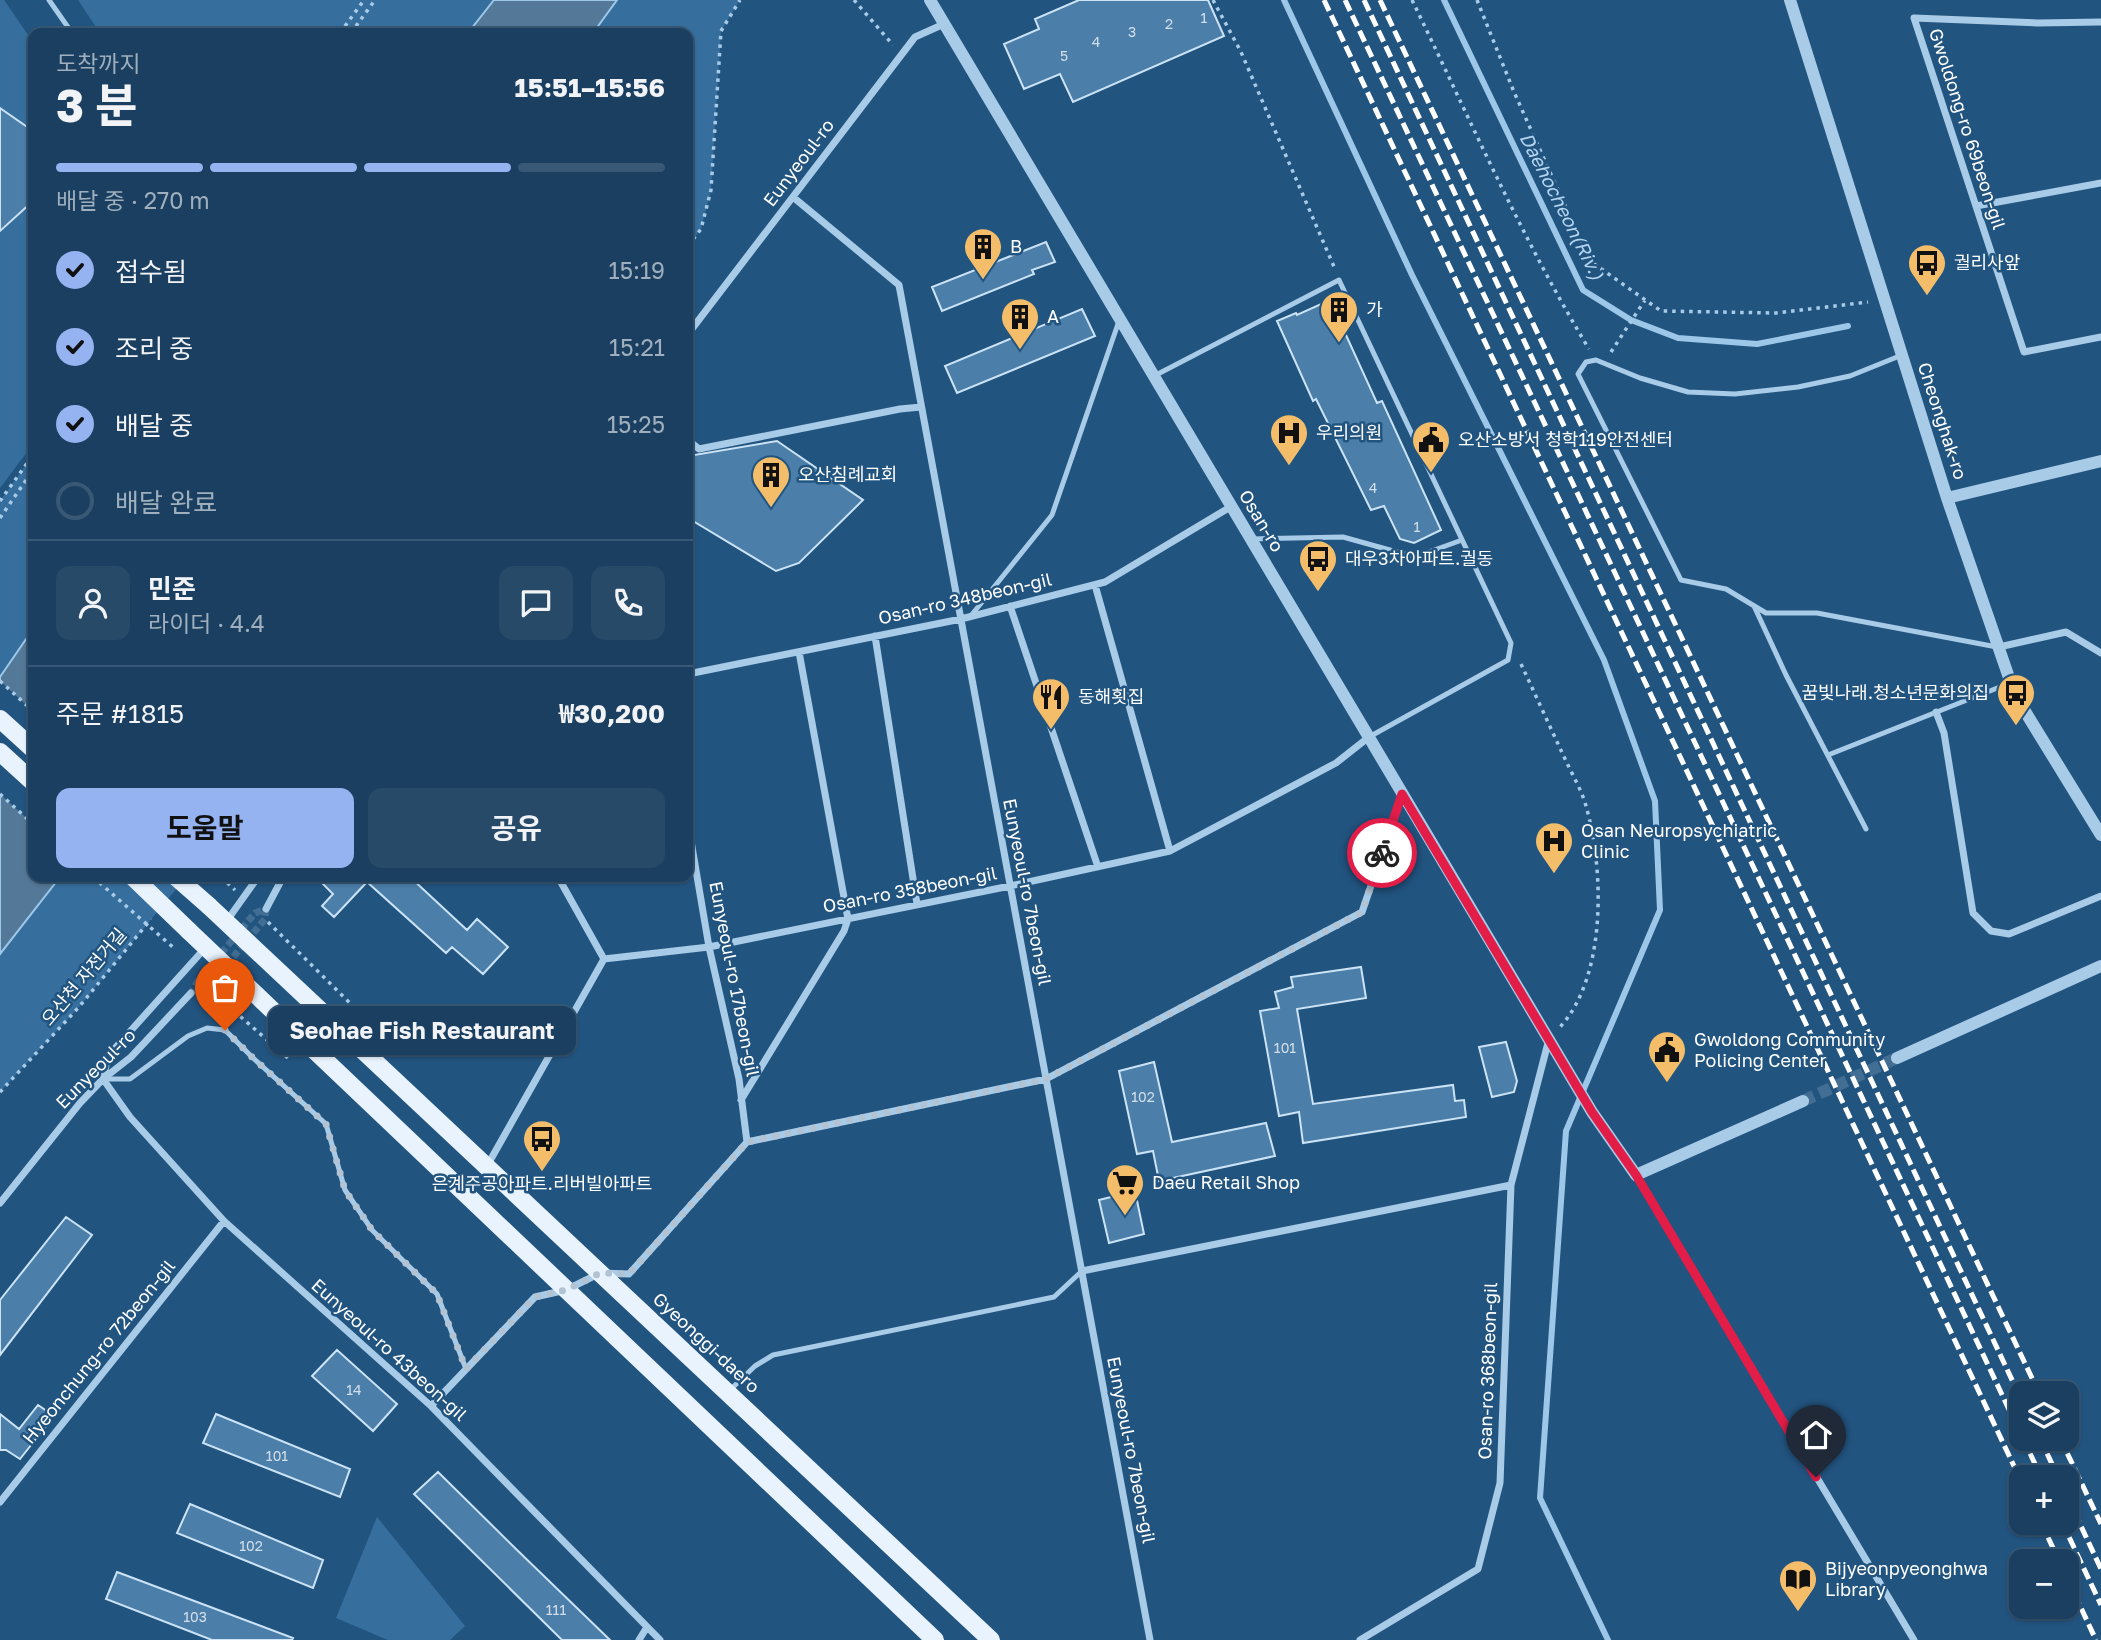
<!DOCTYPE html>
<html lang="ko">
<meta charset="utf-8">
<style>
body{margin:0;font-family:"Golos Text","Noto Sans KR",sans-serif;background:#274a69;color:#f1f3f6;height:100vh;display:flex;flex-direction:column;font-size:26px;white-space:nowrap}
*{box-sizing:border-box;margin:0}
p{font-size:23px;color:#9fafbd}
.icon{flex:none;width:38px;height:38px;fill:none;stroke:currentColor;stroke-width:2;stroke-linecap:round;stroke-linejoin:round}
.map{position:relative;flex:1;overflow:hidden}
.panel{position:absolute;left:28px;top:28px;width:665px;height:854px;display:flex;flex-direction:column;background:#1a3f60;border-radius:14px;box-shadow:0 2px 5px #0004,0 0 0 2px #385875}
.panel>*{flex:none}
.fabs{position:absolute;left:2009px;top:1381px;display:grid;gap:14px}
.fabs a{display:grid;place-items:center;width:70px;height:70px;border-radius:14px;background:#1a3f60;box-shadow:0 2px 5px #0004,0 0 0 2px #385875;font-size:35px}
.pin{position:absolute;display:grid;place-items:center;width:60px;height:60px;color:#fff;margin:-72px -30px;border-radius:50% 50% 50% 0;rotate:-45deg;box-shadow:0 0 7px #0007}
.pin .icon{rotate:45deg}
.courier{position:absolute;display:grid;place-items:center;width:70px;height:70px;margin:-35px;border:5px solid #e11d48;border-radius:50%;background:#fff;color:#222;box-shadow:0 2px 9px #0007}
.bubble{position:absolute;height:49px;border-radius:14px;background:#1a3f60;box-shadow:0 2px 5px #0004,0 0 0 2px #385875;font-size:23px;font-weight:700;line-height:49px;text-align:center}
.head em{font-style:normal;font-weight:700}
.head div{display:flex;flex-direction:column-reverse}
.head{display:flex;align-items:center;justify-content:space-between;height:119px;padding:0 28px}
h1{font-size:46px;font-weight:700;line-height:52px}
.bar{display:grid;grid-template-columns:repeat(4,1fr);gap:10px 7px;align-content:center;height:84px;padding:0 28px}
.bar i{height:9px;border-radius:5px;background:#385875}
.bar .selected{background:#95b2f1}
.bar p{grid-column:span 4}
.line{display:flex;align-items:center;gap:18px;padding:0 28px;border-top:2px solid #385875}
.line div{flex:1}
.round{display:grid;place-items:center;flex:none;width:74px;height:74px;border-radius:14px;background:#274a69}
ol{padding:0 28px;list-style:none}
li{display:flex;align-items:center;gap:21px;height:77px}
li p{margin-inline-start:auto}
li .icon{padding:7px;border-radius:50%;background:#95b2f1;color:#111;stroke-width:4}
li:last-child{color:#9fafbd}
li i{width:38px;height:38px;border:4px solid #385875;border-radius:50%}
.button{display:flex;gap:14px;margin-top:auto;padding:14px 28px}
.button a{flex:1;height:80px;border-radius:14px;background:#95b2f1;color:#111;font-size:28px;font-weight:700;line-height:80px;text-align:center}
.button a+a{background:#274a69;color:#f1f3f6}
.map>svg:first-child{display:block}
</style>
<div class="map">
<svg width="2101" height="1640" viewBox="0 0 2101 1640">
<rect width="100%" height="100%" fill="#225480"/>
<path fill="#366e9e" d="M0 0H4L33 42V444L0 488Z
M78 0H740L721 31 711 190 701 229 688 246V33H100Z
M33 455V877H186L79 1007 0 1092V501Z
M377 1517 465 1626 450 1640H388L336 1618Z"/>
<path fill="#547898" stroke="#9cc7e8" stroke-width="2" d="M494 0H617L593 33H468Z
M33 629V877H60L0 954V677Z"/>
<path fill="#225480" d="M0 681 33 711V824L0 794Z"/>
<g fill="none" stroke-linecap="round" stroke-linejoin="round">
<path stroke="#9cc7e8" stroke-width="6" d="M1284 0 1412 275 1604 660 1655 801 1660 910 1566 1131 1540 1498 1608 1640
M1444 0 1583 290 1631 320 1678 338 1757 344 1848 326"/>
</g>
<path fill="#4b7ea9" stroke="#cbe3f5" stroke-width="2" d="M1079 0H1208L1224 36 1073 102 1060 74 1024 89 1004 44 1039 29 1035 19Z
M0 108 33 131V201L0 231Z
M1046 242 1055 262 1032 270 1034 274 942 311 932 287Z
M1330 300 1377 403 1382 401 1441 530 1414 543 1400 539 1384 506 1371 510 1316 399 1313 401 1277 321 1296 313 1297 315Z
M1082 309 1095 336 957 393 945 366Z
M777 441 863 500 799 563 776 571 688 518V456Z
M316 877H410L467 930 477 919 508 947 483 974 452 947 446 953 367 882 334 917 322 906 333 894Z
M1361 967 1366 998 1297 1009 1313 1104 1453 1085 1455 1101 1464 1100 1466 1117 1303 1143 1299 1112 1279 1116 1260 1011 1279 1008 1275 992 1293 987 1291 977Z
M1506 1042 1517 1081 1514 1092 1492 1097 1479 1047Z
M1154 1062 1172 1142 1266 1123 1275 1156 1159 1181 1153 1151 1137 1154 1119 1071Z
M1135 1191 1144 1234 1109 1243 1099 1200Z
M66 1217 92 1235 0 1355V1300Z
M337 1350 397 1404 373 1431 312 1376Z
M38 1405 54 1416 20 1459 6 1450H0V1414L19 1429Z
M216 1414 350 1469 340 1497 203 1443Z
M438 1472 516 1549 610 1640H562L414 1494Z
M190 1504 323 1560 313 1588 177 1533Z
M117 1572 293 1638 292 1640H212L106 1599Z"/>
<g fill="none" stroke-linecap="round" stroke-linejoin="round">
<path stroke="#436e93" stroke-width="7" stroke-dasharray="7 3.5" stroke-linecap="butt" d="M266 909 265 919 205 991 191 993 197 982 255 913Z"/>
<path stroke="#436e93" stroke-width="12" stroke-dasharray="12 6" stroke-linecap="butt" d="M1803 1101 1897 1058"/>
<path stroke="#a8cbe7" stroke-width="3.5" stroke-dasharray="3.5 5" stroke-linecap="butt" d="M854 0 893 45
M1213 0 1241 52 1335 269
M1412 0C1469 117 1521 237 1589 349
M1477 0 1514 92 1590 261 1661 311 1776 313 1868 302
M340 33 364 0
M351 33 375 0
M688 246 701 229 711 190 721 31 740 0
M1611 352 1645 300
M0 501 33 455
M0 518 33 470
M1521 664C1536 696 1551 729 1566 761 1573 776 1582 791 1586 806 1604 869 1607 976 1560 1027
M0 681 33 711
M0 794 33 824
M221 877 235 890
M268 922 354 1007
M202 983 289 1059
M0 1092 79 1007 151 919"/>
<path stroke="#a8cbe7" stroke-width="5" d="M49 0 72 33
M1902 355 1850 376 1798 387 1735 394 1688 392 1640 378 1596 360 1586 362 1578 374 1681 580 1726 589 1766 613H1817L1997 647
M1154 376 1339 280 1511 643 1508 660 1369 737
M1251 539 1343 537 1415 557 1462 540
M1754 606 1786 675 1866 829
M970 617 1052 515 1119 321
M1828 755 2010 683
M103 1079H130L188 1036 207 1028 225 1030 252 1057 326 1124 345 1190 372 1230 437 1294 466 1369
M729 1391 755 1366 773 1355 1054 1297 1082 1271"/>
<path stroke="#a8cbe7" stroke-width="7" d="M2101 22 2038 23 1914 18 2024 352 2101 337
M793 197 899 285 1150 1640
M1976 206 2101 183
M688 334 915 37 944 24
M688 440 699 449 900 409 921 407
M1095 585 1170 851
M1010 606 1098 867
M875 636 917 904
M1999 647 2066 632 2101 653
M688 674 961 619 1105 582 1232 506
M1936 712 1944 733 1973 913 1991 931 2009 934 2101 896
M688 823 709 947 739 1079 747 1142
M558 877 604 959 709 947 1010 886 1170 851 1336 763 1369 737
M266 909 283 877
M226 922 258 877
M206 947 108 1056 103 1079 130 1117 224 1221 431 1406 660 1640
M741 1100 844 931 848 919 799 652
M487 1166 604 959
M1636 1175 1914 1640
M0 1203 80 1103 103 1079 131 1057 191 993
M1082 1271 1511 1185
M431 1406 535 1297 566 1290 600 1273 629 1274 747 1142 1046 1079 1362 912 1402 795
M0 1502 224 1221
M639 1640 647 1627
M1360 1640 1478 1569 1500 1483 1511 1185 1549 1039"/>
<path stroke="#a8cbe7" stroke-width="12" d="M930 0 1592 1112 1636 1175 1803 1101
M1790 0 1947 498 2015 695 2101 835
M1947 498 2101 461
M1897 1058 2101 966"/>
<path stroke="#e9f3fd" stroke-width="18" d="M0 719 33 749
M0 752 33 782
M209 906 991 1640
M189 931 935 1640"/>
<path stroke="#fff" stroke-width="5" stroke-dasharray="12 5" stroke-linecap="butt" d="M1324 0 2021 1481
M1345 0 2021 1435
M1364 0 2021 1399
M1380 0 2039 1393
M2023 1438 2041 1477
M2040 1438 2058 1477
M2060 1438 2101 1524
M2067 1496 2101 1569
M2041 1522 2059 1561
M2062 1522 2101 1605
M2067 1578 2096 1640"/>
<path stroke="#a8cbe7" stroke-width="3.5" stroke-dasharray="3.5 5" stroke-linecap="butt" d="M93 877 175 949"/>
<path stroke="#e9f3fd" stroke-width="18" d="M133 877 189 931
M176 877 209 906"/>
</g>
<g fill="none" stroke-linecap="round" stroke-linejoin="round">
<path stroke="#b2c3d3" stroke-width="7" stroke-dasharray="0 12.6" d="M225 1030 252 1057 326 1124 345 1190 372 1230 437 1294 466 1369 535 1297 566 1290 600 1273 629 1274 747 1142 1046 1079 1362 912 1382 853"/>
<path stroke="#e11d48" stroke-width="9" d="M1382 853 1402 794 1592 1112 1636 1175 1816 1477"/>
</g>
<defs>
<symbol id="building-pin" viewBox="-11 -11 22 30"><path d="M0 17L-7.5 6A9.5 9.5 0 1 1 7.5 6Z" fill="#f3bd6a" stroke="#225480"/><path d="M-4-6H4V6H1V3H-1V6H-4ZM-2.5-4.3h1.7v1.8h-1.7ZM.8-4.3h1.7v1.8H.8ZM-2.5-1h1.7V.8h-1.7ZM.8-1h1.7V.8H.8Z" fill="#111"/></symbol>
<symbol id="bus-pin" viewBox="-11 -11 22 30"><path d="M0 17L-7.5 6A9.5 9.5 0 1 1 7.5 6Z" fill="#f3bd6a" stroke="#225480"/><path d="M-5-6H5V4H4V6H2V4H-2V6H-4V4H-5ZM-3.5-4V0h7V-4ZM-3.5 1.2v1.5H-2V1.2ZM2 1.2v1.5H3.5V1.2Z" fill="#111"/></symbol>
<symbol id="hospital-pin" viewBox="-11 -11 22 30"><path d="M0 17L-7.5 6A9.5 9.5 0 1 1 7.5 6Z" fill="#f3bd6a" stroke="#225480"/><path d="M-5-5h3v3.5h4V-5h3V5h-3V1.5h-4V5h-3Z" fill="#111"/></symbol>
<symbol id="civic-pin" viewBox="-11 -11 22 30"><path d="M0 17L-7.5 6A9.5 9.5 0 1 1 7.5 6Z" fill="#f3bd6a" stroke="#225480"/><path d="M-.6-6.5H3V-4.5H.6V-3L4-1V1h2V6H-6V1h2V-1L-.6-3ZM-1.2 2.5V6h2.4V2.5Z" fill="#111"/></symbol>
<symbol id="restaurant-pin" viewBox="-11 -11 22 30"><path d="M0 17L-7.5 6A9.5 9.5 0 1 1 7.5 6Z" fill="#f3bd6a" stroke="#225480"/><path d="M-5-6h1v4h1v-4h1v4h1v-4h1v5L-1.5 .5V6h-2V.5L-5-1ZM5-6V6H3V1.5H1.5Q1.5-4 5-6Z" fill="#111"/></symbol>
<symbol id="supermarket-pin" viewBox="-11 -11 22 30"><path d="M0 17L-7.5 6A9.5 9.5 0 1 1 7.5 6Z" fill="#f3bd6a" stroke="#225480"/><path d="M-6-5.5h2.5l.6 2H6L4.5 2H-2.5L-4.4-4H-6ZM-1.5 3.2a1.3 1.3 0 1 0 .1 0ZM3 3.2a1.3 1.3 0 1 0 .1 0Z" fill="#111"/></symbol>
<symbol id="library-pin" viewBox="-11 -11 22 30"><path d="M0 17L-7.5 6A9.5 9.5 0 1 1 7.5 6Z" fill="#f3bd6a" stroke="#225480"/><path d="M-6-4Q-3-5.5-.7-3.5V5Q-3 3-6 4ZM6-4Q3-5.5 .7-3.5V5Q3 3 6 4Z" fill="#111"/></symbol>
</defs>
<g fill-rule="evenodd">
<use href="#building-pin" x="961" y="225" width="44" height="60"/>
<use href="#bus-pin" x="1905" y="241" width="44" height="60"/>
<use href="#building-pin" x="1317" y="288" width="44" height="60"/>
<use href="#building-pin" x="998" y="295" width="44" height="60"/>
<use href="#hospital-pin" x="1267" y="411" width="44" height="60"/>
<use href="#civic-pin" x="1409" y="418" width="44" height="60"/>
<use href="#building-pin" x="749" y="453" width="44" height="60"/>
<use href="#bus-pin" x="1296" y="537" width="44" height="60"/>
<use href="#bus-pin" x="1994" y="671" width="44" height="60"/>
<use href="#restaurant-pin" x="1029" y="675" width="44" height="60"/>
<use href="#hospital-pin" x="1532" y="819" width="44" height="60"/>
<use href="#civic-pin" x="1645" y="1028" width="44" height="60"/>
<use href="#bus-pin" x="520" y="1117" width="44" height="60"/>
<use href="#supermarket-pin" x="1103" y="1161" width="44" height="60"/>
<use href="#library-pin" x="1776" y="1557" width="44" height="60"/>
</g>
<g text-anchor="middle" stroke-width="5" stroke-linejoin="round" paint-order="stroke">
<g font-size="14" fill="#d2dfea">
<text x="1204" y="23">1</text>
<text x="1169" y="29">2</text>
<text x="1132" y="37">3</text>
<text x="1096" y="47">4</text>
<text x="1064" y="61">5</text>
<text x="1373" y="493">4</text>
<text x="1417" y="532">1</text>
<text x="1285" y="1053">101</text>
<text x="1143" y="1102">102</text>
<text x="354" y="1395">14</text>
<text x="277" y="1461">101</text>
<text x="251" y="1551">102</text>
<text x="556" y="1615">111</text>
<text x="195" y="1622">103</text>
</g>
<g font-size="18" fill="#fff" stroke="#225480">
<text transform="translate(1967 129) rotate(72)" y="6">Gwoldong-ro 69beon-gil</text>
<text transform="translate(799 163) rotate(-53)" y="6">Eunyeoul-ro</text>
<text transform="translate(1942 421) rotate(72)" y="6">Cheonghak-ro</text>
<text transform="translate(1261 521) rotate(59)" y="6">Osan-ro</text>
<text transform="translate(965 599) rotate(-13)" y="6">Osan-ro 348beon-gil</text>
<text transform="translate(910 890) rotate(-11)" y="6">Osan-ro 358beon-gil</text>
<text transform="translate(1027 892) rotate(79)" y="6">Eunyeoul-ro 7beon-gil</text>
<text transform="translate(84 977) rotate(-50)" y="6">오산천 자전거길</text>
<text transform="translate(734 979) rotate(79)" y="6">Eunyeoul-ro 17beon-gil</text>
<text transform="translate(96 1069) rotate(-45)" y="6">Eunyeoul-ro</text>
<text transform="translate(706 1343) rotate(43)" y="6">Gyeonggi-daero</text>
<text transform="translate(389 1350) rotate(42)" y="6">Eunyeoul-ro 43beon-gil</text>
<text transform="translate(99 1352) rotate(-51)" y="6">Hyeonchung-ro 72beon-gil</text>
<text transform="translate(1488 1371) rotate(-88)" y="6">Osan-ro 368beon-gil</text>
<text transform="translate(1131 1450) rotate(79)" y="6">Eunyeoul-ro 7beon-gil</text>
</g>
<g font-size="18" fill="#fff" stroke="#225480" text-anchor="start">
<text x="1010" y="253">B</text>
<text x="1954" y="269">궐리사앞</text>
<text x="1366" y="316">가</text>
<text x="1047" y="323">A</text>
<text x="1316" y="439">우리의원</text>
<text x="1458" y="446">오산소방서 청학119안전센터</text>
<text x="798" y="481">오산침례교회</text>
<text x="1345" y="565">대우3차아파트.궐동</text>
<text x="1989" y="699" text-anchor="end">꿈빛나래.청소년문화의집</text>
<text x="1078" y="703">동해횟집</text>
<text x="1581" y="837">Osan Neuropsychiatric<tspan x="1581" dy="21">Clinic</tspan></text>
<text x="1694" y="1046">Gwoldong Community<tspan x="1694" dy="21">Policing Center</tspan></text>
<text x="1152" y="1189">Daeu Retail Shop</text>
<text x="542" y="1190" text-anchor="middle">은계주공아파트.리버빌아파트</text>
<text x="1825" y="1575">Bijyeonpyeonghwa<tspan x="1825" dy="21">Library</tspan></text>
</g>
<g font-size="19" font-style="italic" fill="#b3d4ef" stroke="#225480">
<text transform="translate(1562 206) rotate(63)" y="7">Daehocheon(Riv.)</text>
</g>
</g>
</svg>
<div class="fabs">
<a><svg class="icon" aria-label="layers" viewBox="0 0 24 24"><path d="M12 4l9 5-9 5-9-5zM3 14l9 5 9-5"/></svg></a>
<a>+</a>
<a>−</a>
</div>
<div class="pin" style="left:225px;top:1030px;background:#ea580c"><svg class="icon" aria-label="bag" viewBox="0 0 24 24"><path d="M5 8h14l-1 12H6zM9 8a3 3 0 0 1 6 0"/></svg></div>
<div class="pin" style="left:1816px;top:1477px;background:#1f2937"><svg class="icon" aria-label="home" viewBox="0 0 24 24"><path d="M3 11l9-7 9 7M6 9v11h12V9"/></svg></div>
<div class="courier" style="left:1382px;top:853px"><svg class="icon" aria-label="bike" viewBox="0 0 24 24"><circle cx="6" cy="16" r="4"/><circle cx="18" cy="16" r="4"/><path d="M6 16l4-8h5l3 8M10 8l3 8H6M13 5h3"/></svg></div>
<div class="bubble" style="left:268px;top:1006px;width:308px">Seohae Fish Restaurant</div>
<section class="panel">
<div class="head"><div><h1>3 분</h1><p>도착까지</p></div><em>15:51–15:56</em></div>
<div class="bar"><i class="selected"></i><i class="selected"></i><i class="selected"></i><i></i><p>배달 중 · 270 m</p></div>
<ol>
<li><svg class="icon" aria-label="check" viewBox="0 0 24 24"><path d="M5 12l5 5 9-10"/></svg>접수됨<p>15:19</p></li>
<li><svg class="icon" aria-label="check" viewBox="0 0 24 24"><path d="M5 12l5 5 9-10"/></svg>조리 중<p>15:21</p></li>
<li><svg class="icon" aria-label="check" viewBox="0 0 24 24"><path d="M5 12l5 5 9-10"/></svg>배달 중<p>15:25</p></li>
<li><i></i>배달 완료</li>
</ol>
<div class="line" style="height:126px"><a class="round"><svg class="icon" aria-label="person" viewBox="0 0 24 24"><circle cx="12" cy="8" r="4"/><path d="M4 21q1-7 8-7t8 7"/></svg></a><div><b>민준</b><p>라이더 · 4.4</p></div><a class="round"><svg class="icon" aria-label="chat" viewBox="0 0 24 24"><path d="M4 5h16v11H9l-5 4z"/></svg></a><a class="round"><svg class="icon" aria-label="phone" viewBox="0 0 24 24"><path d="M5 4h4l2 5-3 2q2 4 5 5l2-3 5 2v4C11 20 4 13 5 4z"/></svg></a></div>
<div class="line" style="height:91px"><div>주문 #1815</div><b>₩30,200</b></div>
<div class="button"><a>도움말</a><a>공유</a></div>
</section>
</div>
